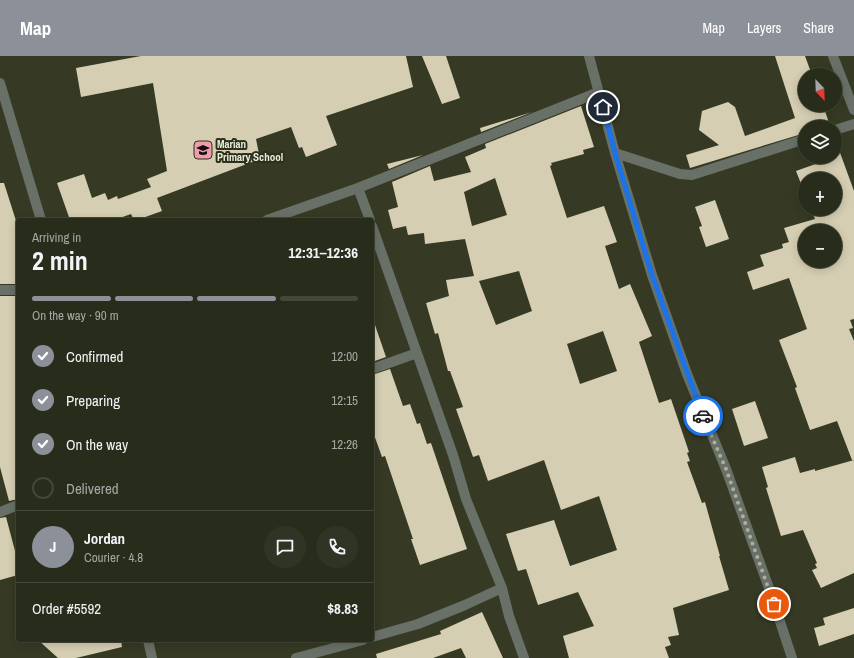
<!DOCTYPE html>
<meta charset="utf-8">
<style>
body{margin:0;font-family:"Archivo Narrow",sans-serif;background:#303424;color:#f1f3f6;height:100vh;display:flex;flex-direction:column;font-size:15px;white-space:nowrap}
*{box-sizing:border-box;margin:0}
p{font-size:13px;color:#a5a7a3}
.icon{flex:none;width:22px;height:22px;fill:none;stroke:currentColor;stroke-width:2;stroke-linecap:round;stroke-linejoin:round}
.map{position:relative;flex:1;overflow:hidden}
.details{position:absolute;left:16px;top:162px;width:358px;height:424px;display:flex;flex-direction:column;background:#282c1b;border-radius:4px;box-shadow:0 2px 10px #0003,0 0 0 1px #44483a}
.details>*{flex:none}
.needle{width:26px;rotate:157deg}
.tools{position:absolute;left:798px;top:12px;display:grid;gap:8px}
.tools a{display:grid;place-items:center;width:44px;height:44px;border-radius:50%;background:#282c1b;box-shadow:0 2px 10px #0003,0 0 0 1px #44483a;font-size:20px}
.pin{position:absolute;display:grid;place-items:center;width:34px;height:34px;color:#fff;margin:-17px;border:2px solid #fff;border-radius:50%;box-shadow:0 1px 4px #0007}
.courier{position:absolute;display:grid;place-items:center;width:40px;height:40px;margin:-20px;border:3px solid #1a73e8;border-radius:50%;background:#fff;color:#222;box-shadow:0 1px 5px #0007}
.headline em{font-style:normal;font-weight:700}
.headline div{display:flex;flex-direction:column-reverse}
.headline{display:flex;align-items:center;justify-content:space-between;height:68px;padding:0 16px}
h1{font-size:26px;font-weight:700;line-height:30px}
.bar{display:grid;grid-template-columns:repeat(4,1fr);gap:6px 4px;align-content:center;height:48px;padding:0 16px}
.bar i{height:5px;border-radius:3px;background:#44483a}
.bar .current{background:#8c9099}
.bar p{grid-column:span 4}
.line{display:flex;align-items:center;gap:10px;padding:0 16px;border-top:1px solid #44483a}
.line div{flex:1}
.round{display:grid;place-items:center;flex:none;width:42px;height:42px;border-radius:21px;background:#303424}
ol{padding:0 16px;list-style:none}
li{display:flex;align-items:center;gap:12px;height:44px}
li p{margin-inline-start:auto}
li .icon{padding:4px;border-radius:50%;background:#8c9099;color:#fff;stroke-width:4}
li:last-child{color:#a5a7a3}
li i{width:22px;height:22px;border:2px solid #44483a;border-radius:50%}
header{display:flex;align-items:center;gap:24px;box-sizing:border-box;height:56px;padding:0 20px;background:#8c9099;color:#fff}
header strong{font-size:19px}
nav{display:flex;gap:22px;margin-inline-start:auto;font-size:14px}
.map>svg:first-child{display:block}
</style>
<header>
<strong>Map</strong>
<nav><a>Map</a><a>Layers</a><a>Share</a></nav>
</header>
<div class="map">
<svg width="854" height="602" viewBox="0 0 854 602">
<rect width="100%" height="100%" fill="#363a24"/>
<path fill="#d5ceb2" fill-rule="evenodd" d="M141 0H406L413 31 326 60 337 89 306 101 302 91 299 92 291 71 256 83 260 103 157 142 162 155 137 164H134L131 158 114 164H70L57 127 84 118 92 142 105 137 108 144 117 140 118 143 151 131 147 123 167 115 153 27 81 41 76 12Z
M422 0H446L460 42 442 48Z
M775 0H805L812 19H805V49H823L830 70 829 71H805V77L690 112 686 99 719 89 699 74 702 55 728 46 735 51 745 80 795 62Z
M581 50 594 91 583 94 584 98 551 107 552 109 550 110 567 162 604 150 617 186 605 190 619 233 630 228 652 280 639 286 659 347 671 343 689 396 687 397 690 405 687 406 702 447 705 446 720 500H719L729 534 673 552 679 579 668 581 671 589 665 591 669 602H569L563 580 594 570 578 536 538 549 526 513 518 515 506 478 554 464 570 510 617 494 599 440 561 454 544 404 488 425 479 399 473 401 456 353 463 351 450 315H448L438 277 435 278 426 247 449 240 446 224 474 220 465 183 425 188 424 177 408 179 406 170 393 173 388 154 398 151 392 126 430 110 434 125 471 116 465 101 486 92 485 88ZM495 122 507 159 472 170 464 136ZM519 215 532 255 496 269 479 225ZM603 275 617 315 580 328 567 288Z
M532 56 481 76 480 72Z
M835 83 854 135V263L850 264 853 272 849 273 854 285V404H852L837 365 810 374 795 332 797 331 779 284 807 273 789 222 753 234 747 216 764 210 760 199 783 192 782 188 789 186 784 172 815 163 811 153H835V123H805V138L796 115 824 105 823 101H835ZM805 175H835V205H805Z
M423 99 389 113 387 108Z
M0 127H4L18 171V228H0Z
M715 144 729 183 706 191 699 171 702 170 695 151Z
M0 240H18V443L9 445 0 411Z
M372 269H375L386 301 372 306Z
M390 313 403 350 410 348 417 368 420 367 427 388 431 387 467 493 420 509 411 483H413L385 400 382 401 372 373V319Z
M755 345 768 382 744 390 732 353Z
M795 401 800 417 815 413V415L854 404V517L821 532 812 514 817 512 815 508 817 507 803 474 781 480 766 432 768 431 762 411Z
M6 461 18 506V519L0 524V462Z
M854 552V578L819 590 814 572 825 569 823 562Z
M482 556 503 602H466L461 592 433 602H377L376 598 441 578 440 575Z
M38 584H121L122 591 76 602H58Z"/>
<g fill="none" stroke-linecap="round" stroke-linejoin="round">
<path stroke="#687067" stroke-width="10" d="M589 0 615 97 652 219 687 318 726 413 770 535 792 602
M833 0 854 54
M0 27 41 164
M835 74 854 68
M615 97 680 118 692 119 805 83
M358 132 370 164
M267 164 358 132 599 36
M372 170 453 399 466 443 502 532 509 560 524 602
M0 234H18
M372 313 417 297
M0 456 18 449
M372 581 418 568 465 549 502 532
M148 584 152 602
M296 602 363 584"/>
</g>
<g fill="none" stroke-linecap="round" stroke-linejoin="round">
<path stroke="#acaf9e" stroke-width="4" stroke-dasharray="0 7.2" d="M703 360 726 413 774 548"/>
<path stroke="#1a73e8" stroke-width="5" d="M603 51 615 97 652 219 703 360"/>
</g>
<defs>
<symbol id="school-square" viewBox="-11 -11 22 22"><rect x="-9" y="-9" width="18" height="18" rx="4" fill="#f29aae" stroke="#2c301a"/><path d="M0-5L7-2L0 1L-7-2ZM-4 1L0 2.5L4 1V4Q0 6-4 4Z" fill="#111"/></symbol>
</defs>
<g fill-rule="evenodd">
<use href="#school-square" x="192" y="83" width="22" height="22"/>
</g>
<g text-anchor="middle" stroke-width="4" stroke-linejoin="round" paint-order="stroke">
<g font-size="11" font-weight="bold" fill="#ebeee0" stroke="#2c301a" text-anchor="start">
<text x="217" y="92">Marian<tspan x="217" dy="13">Primary School</tspan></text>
</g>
</g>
</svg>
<div class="tools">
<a><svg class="needle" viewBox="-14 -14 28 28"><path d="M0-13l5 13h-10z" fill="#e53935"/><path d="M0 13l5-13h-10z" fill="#a5a7a3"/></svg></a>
<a><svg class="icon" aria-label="layers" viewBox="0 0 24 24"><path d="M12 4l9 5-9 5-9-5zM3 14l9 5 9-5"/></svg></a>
<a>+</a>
<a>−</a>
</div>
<div class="pin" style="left:774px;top:548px;background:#ea580c"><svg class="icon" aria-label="bag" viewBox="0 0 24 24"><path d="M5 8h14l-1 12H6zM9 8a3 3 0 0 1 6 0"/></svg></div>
<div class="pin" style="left:603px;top:51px;background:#1f2937"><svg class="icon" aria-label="home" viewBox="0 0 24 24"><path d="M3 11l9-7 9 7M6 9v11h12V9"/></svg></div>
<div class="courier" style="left:703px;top:360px"><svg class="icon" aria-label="car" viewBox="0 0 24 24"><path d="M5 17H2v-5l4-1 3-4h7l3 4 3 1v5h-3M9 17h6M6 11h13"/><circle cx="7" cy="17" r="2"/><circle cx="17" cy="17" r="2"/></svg></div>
<section class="details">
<div class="headline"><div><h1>2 min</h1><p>Arriving in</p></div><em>12:31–12:36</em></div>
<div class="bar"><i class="current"></i><i class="current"></i><i class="current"></i><i></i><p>On the way · 90 m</p></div>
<ol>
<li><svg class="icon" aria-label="check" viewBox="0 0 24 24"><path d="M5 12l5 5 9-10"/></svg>Confirmed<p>12:00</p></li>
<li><svg class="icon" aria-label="check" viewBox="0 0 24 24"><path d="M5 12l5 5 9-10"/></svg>Preparing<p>12:15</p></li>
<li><svg class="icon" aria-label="check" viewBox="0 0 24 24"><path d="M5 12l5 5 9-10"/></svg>On the way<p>12:26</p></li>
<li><i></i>Delivered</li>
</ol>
<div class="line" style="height:72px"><b class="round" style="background:#8c9099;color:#fff">J</b><div><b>Jordan</b><p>Courier · 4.8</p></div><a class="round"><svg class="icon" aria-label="chat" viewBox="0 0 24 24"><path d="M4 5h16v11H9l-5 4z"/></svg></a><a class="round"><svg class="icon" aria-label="phone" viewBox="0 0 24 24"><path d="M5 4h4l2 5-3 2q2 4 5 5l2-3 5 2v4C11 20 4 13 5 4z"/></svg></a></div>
<div class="line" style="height:52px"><div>Order #5592</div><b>$8.83</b></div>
</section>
</div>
